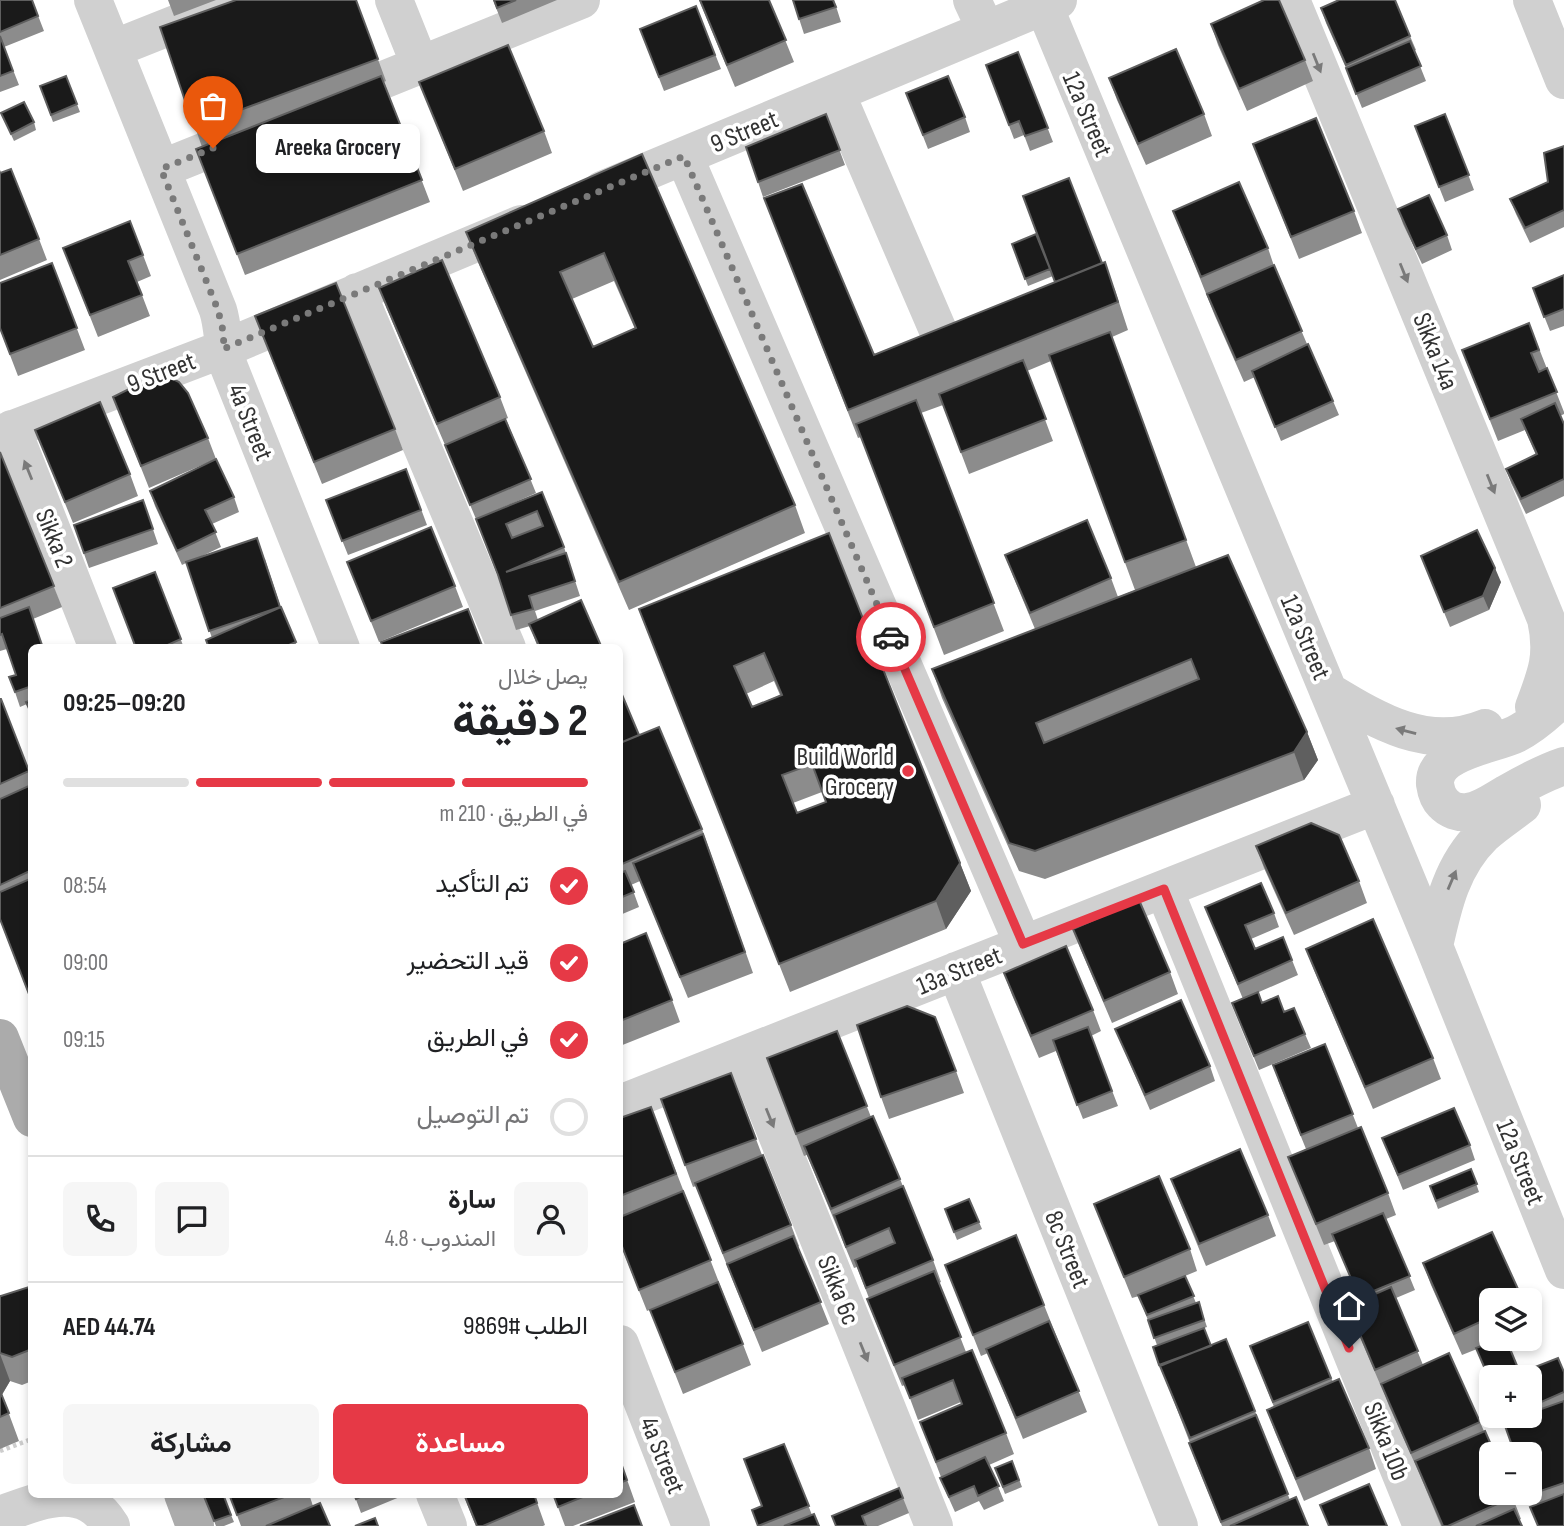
<!DOCTYPE html>
<html lang="ar">
<meta charset="utf-8">
<style>
body{margin:0;font-family:"Sofia Sans Condensed",Vazirmatn,sans-serif;background:#f6f6f6;color:#202124;direction:rtl;height:100vh;display:flex;flex-direction:column;font-size:26px;white-space:nowrap}
*{box-sizing:border-box;margin:0}
p{font-size:23px;color:#757577}
.icon{flex:none;width:38px;height:38px;fill:none;stroke:currentColor;stroke-width:2;stroke-linecap:round;stroke-linejoin:round}
.map{position:relative;flex:1;overflow:hidden;direction:ltr}
.details{position:absolute;left:28px;top:644px;width:595px;height:854px;display:flex;flex-direction:column;background:#fff;border-radius:10px;box-shadow:0 4px 10px #0003;direction:rtl}
.details>*{flex:none}
.controls{position:absolute;left:1479px;top:1288px;display:grid;gap:14px}
.controls a{display:grid;place-items:center;width:63px;height:63px;border-radius:10px;background:#fff;box-shadow:0 4px 10px #0003;font-size:35px}
.pin{position:absolute;display:grid;place-items:center;width:60px;height:60px;color:#fff;margin:-72px -30px;border-radius:50% 50% 50% 0;rotate:-45deg;box-shadow:0 0 7px #0007}
.pin .icon{rotate:45deg}
.courier{position:absolute;display:grid;place-items:center;width:70px;height:70px;margin:-35px;border:5px solid #e63946;border-radius:50%;background:#fff;color:#222;box-shadow:0 2px 9px #0007}
.bubble{position:absolute;height:49px;border-radius:10px;background:#fff;box-shadow:0 4px 10px #0003;font-size:23px;font-weight:700;line-height:49px;text-align:center;direction:rtl}
.overview em{font-style:normal;font-weight:700}
.overview div{display:flex;flex-direction:column-reverse}
.overview{display:flex;align-items:center;justify-content:space-between;height:119px;padding:0 35px}
h1{font-size:46px;font-weight:700;line-height:52px}
.bar{display:grid;grid-template-columns:repeat(4,1fr);gap:10px 7px;align-content:center;height:84px;padding:0 35px}
.bar i{height:9px;border-radius:5px;background:#e0e0e0}
.bar .current{background:#e63946}
.bar p{grid-column:span 4}
.line{display:flex;align-items:center;gap:18px;padding:0 35px;border-top:2px solid #e0e0e0}
.line div{flex:1}
.round{display:grid;place-items:center;flex:none;width:74px;height:74px;border-radius:10px;background:#f6f6f6}
ol{padding:0 35px;list-style:none}
li{display:flex;align-items:center;gap:21px;height:77px}
li p{margin-inline-start:auto}
li .icon{padding:7px;border-radius:50%;background:#e63946;color:#fff;stroke-width:4}
li:last-child{color:#757577}
li i{width:38px;height:38px;border:4px solid #e0e0e0;border-radius:50%}
.primary-button{display:flex;gap:14px;margin-top:auto;padding:14px 35px}
.primary-button a{flex:1;height:80px;border-radius:10px;background:#e63946;color:#fff;font-size:28px;font-weight:700;line-height:80px;text-align:center}
.primary-button a+a{background:#f6f6f6;color:#202124}
.map>svg:first-child{display:block}
</style>
<div class="map">
<svg width="1564" height="1526" viewBox="0 0 1564 1526">
<rect width="100%" height="100%" fill="#fff"/>
<g fill="none" stroke-linecap="round" stroke-linejoin="round">
<path stroke="#cdcdcd" stroke-width="4.5" stroke-dasharray="3.5 3.5" stroke-linecap="butt" d="M0 1451 32 1439"/>
<path stroke="#d0d0d0" stroke-width="38" d="M93 0 218 310C224 329 222 348 229 367L341 648
M394 0 420 65
M972 0 986 30
M1291 0 1546 619C1554 655 1547 673 1534 707
M1532 0 1564 80
M1044 6 1434 946 1564 1270
M113 49 236 0
M836 93 937 328
M336 99 581 0
M684 156 1023 944
M161 169 248 134
M602 190 1058 0
M357 292 507 648
M12 429 98 648
M0 434 223 349 521 224
M1328 691C1376 720 1427 752 1485 728
M1563 697C1549 711 1534 725 1516 734 1494 745 1433 751 1435 784 1436 791 1438 798 1443 803 1449 810 1459 813 1467 812 1481 811 1495 800 1506 794 1525 783 1543 773 1564 766
M1164 889 1422 1526
M1434 946C1443 905 1452 865 1483 835 1495 824 1509 815 1522 805
M956 971 1179 1526
M745 1055 934 1526
M620 1104 1376 805
M620 1344 691 1526
M435 1494 448 1526
M0 1515C39 1501 83 1480 111 1526"/>
<path stroke="#ababab" stroke-width="38" d="M0 1038 32 1118
M183 1494 195 1526"/>
</g>
<path fill="#8c8c8c" fill-rule="evenodd" d="M0 0H32L44 31 4 47 19 85 0 92Z
M168 0H216L174 16Z
M356 0 386 81 384 82 430 202 245 275 196 149 202 147 160 27Z
M493 0H557L502 23Z
M699 0H769L794 62 735 87Z
M793 0H834L841 22 804 34Z
M696 6 721 69 664 91 640 29Z
M1321 8 1410 36 1416 50 1414 51 1426 81 1362 108 1346 68 1326 23Z
M1211 24 1305 60 1313 81 1247 111 1218 45Z
M1018 52 1053 142 1030 151 1024 135 1014 139 986 65Z
M66 76 80 112 53 122 40 86Z
M1109 78 1204 114 1212 136 1146 165 1117 100Z
M419 82 544 131 552 153 463 191Z
M912 108 965 117 970 132 928 149Z
M1 113 34 122 36 130 14 141Z
M826 114 845 165 763 197 758 182Z
M1445 114 1474 190 1445 202 1415 126Z
M1253 144 1354 211 1362 233 1299 259Z
M1564 146V227L1530 243 1516 214 1510 199 1548 182Z
M642 154 795 505 805 533 629 610 477 260 466 232ZM614 281 635 329 593 347 572 299Z
M0 170 39 239 47 260 0 280Z
M764 198 874 355 1055 282 1053 276 1028 286 1012 244 1102 263 1115 290 1128 330 1112 337 1196 567 1307 732 1318 760 1304 780 1045 879 1019 871 942 698 932 669 1035 629 1013 576 1005 555 1111 578 1118 597 1135 590 1051 361 1027 371 1053 441 969 474 943 405 921 413 1004 631 944 655 861 437 858 438Z
M1398 209 1447 235 1452 250 1422 264 1403 224Z
M1173 211 1268 248 1275 269 1307 344 1333 401 1339 415 1281 441 1255 377 1244 382 1215 316Z
M63 248 143 255 151 276 137 282 150 316 98 337Z
M52 263 85 350 18 376 0 329Z
M1564 275V326L1550 331 1533 288Z
M379 288 500 397 508 418 506 419 536 493 476 519 445 445 387 309Z
M255 317 395 429 403 450 322 484Z
M1529 323 1564 412V414L1560 416 1564 424V496L1526 514 1511 483 1506 469 1536 455 1525 430 1498 441 1462 350Z
M113 397 208 438 216 459 149 488Z
M35 430 130 474 138 496 73 523Z
M0 452 62 607 33 619 32 648V717L27 704 20 707 15 692 16 675 7 649 0 651Z
M406 469 427 525 348 555 326 500Z
M150 491 234 497 239 512 212 524 221 547 200 557 265 559 281 608 298 648H209L212 638 186 563 182 565 155 506Z
M542 492 564 547 580 596 535 611 538 620 602 648H538L530 626 516 630 500 581 476 519Z
M143 500 158 544 89 568 74 525Z
M829 533 971 891 946 929 790 992 639 609ZM774 681 780 695 752 707 746 694ZM822 792 826 802 797 813 793 803Z
M1421 556 1501 582 1489 610 1450 627Z
M347 562 455 586 463 607 379 642Z
M155 572 184 648H136Z
M620 690 639 735 702 829 753 973 688 998 640 881 631 885 639 907 620 915Z
M0 699H1L32 778V1003L0 920Z
M1256 846 1359 881 1367 903 1294 935 1264 868Z
M1205 907 1274 913 1279 927 1251 939 1255 949 1292 960 1298 975 1243 999Z
M1073 929 1170 972 1178 994 1112 1023 1081 950Z
M620 944 672 1000 680 1022 620 1046Z
M1306 949 1433 1058 1441 1079 1373 1109 1314 970Z
M1004 973 1093 1010 1101 1031 1091 1036 1118 1106 1083 1119 1056 1051 1039 1058 1012 995Z
M1232 1003H1262L1284 1012 1305 1034 1311 1048 1259 1070Z
M1115 1029 1210 1066 1215 1081 1150 1110Z
M837 1031 871 1117 900 1179 933 1260 941 1282 939 1283 966 1352 1006 1433 1014 1454 989 1465 1004 1501 984 1510 979 1501 955 1512 946 1492 940 1478 941 1477 920 1422 962 1404 961 1402 918 1420 905 1385 902 1386 875 1320 867 1299 869 1298 857 1267 854 1268 807 1155 804 1156 767 1058Z
M1325 1044 1358 1128 1388 1193 1396 1215 1386 1219 1415 1290 1396 1298 1423 1365 1480 1422 1511 1493 1521 1519 1519 1520 1522 1526H1441L1420 1475 1389 1406 1381 1384 1385 1382 1380 1384 1353 1321 1348 1306 1360 1301 1335 1241 1324 1245 1288 1157 1306 1149 1278 1080Z
M956 1071 964 1093 889 1119 881 1097Z
M731 1073 762 1155 791 1225 799 1246 798 1247 829 1324 762 1352 735 1286 696 1186 693 1187 661 1099Z
M651 1107 751 1365 683 1394 650 1310 695 1291 647 1311 620 1243V1118Z
M1382 1138 1470 1145 1475 1160 1403 1190Z
M1471 1169 1479 1192 1438 1209 1430 1186Z
M1171 1179 1268 1215 1276 1236 1206 1266 1179 1200Z
M969 1199 982 1229 957 1240 945 1209Z
M1094 1204 1190 1249 1197 1271 1185 1276 1196 1303 1201 1309 1207 1327 1204 1328 1211 1345 1255 1411 1290 1500 1308 1526H1222L1197 1465 1189 1443H1190L1153 1347 1184 1336 1157 1345 1139 1296 1132 1298Z
M1423 1263 1491 1300V1339H1498L1520 1373 1564 1372V1526L1533 1506 1504 1416H1530V1377H1491V1385L1477 1349 1462 1355 1431 1285Z
M945 1265 1044 1305 1087 1412 1023 1439 988 1353 981 1356Z
M32 1286V1381L22 1385 10 1381 2 1395 19 1441 0 1449V1296H1Z
M1250 1346 1331 1378 1369 1448 1376 1469 1304 1501 1275 1432 1267 1410 1274 1407Z
M784 1444 812 1515 819 1526H758L762 1506Z
M620 1460 635 1502 573 1526H565L553 1494H620Z
M1012 1461 1022 1487 1005 1494 995 1468Z
M899 1488 909 1513 878 1526H836Z
M203 1494 231 1515 234 1522 224 1526H216Z
M229 1494H309L313 1506 330 1526H241Z
M354 1494H407L361 1513Z
M463 1494H534L545 1525 543 1526H476Z"/>
<path fill="#5f5f5f" d="M1495 568 1501 582 1489 610 1483 596Z
M1307 732 1318 760 1304 780 1294 752Z
M960 863 971 891 946 929 936 901Z
M0 1354 10 1381 1 1396 0 1394Z"/>
<path fill="#1a1a1a" stroke="#5f5f5f" stroke-width="2" fill-rule="evenodd" d="M0 0H32L38 16 0 32Z
M236 0H356L378 59 194 127 160 27Z
M494 0H516L497 8Z
M700 0H769L786 40 727 65Z
M793 0H833L836 7 799 19Z
M1264 0H1279L1305 60 1239 89 1211 24Z
M1339 0H1395L1410 36 1346 65 1321 8Z
M696 6 715 55 659 77 640 29Z
M0 36 13 71 0 76Z
M1410 41 1421 66 1356 94 1346 68Z
M508 45 544 131 455 169 419 82Z
M1176 49 1204 114 1138 144 1109 78Z
M1018 52 1048 128 1025 136 1019 121 1009 125 986 65Z
M66 76 77 104 51 115 40 86Z
M381 76 422 180 237 254 196 149Z
M948 76 965 117 923 135 906 93Z
M24 102 34 122 11 134 1 113Z
M826 114 840 150 758 182 746 147Z
M1445 114 1469 175 1439 187 1415 126Z
M1316 118 1354 211 1291 237 1253 144Z
M1564 146V210L1525 228 1510 199 1548 182 1544 153Z
M642 154 795 505 619 582 466 232ZM604 253 636 328 593 347 560 272Z
M11 169 39 239 0 255V173Z
M1069 178 1102 263 1055 282 1023 196Z
M1239 182 1268 248 1201 277 1173 211Z
M802 184 874 355 1105 262 1118 302 848 410 764 198Z
M1429 195 1447 235 1416 249 1398 209Z
M130 221 143 255 128 261 142 295 90 315 63 248Z
M1036 234 1050 269 1025 279 1012 244Z
M442 260 500 397 437 424 379 288Z
M52 263 77 328 10 354 0 328V283Z
M1274 265 1302 331 1236 360 1207 294Z
M1564 275V309L1544 317 1533 288Z
M336 283 395 429 314 462 255 316Z
M1529 323 1539 350 1531 353 1539 372 1547 368 1557 392 1490 419 1462 350Z
M1110 332 1186 540 1125 562 1049 355Z
M1308 344 1333 401 1275 427 1252 371Z
M1023 360 1046 419 961 452 939 394Z
M161 373 179 382 188 393 208 438 141 466 113 397Z
M916 400 994 603 934 627 856 424Z
M100 402 130 474 65 502 35 430Z
M1555 403 1564 424V479L1521 499 1506 469 1537 454 1521 419Z
M505 419 531 479 470 505 445 445Z
M0 452 54 586 0 608Z
M216 459 234 497 205 510 216 532 177 551 150 491Z
M406 469 421 510 342 541 326 500Z
M542 492 564 547 506 572 566 553 575 581 529 596 533 609 511 615 498 575 476 519ZM537 511 543 526 512 538 506 524Z
M143 500 153 529 84 553 74 525Z
M1087 520 1111 578 1030 613 1005 555Z
M431 527 455 586 371 621 347 562Z
M1477 530 1495 568 1483 596 1444 612 1421 556Z
M829 533 960 863 936 901 779 964 639 609ZM764 653 782 695 752 707 734 666ZM812 764 826 802 797 813 782 775Z
M257 538 280 607 209 631 186 562Z
M1228 555 1307 732 1294 752 1035 851 1009 843 932 669ZM1191 659 1199 679 1044 743 1036 723Z
M155 572 181 639 161 648H136L113 588Z
M581 600 602 648H540L529 624Z
M29 607 43 648H32V686L15 692 9 677 16 675 2 634 0 635V618Z
M281 607 296 642 282 648H209L206 640Z
M468 609 483 648H383L381 642Z
M620 690 639 735 620 743Z
M0 699H1L29 771 0 784Z
M32 700V715L26 702Z
M659 727 702 829 620 865V743Z
M31 785 32 870 0 885V799Z
M1311 823 1339 835 1359 881 1286 913 1256 846Z
M703 834 745 952 680 977 633 863Z
M625 871 634 892 620 898V873Z
M32 878V1002L0 919V892Z
M1261 883 1274 913 1245 925 1255 949 1283 937 1292 960 1238 984 1205 907Z
M1139 900 1170 972 1104 1001 1073 929Z
M1373 919 1433 1058 1365 1087 1306 949Z
M646 933 672 1000 620 1021V944Z
M1066 946 1093 1010 1031 1036 1004 973Z
M1258 992 1262 1003 1278 996 1284 1012 1294 1008 1305 1034 1254 1056 1232 1003Z
M1181 1000 1210 1066 1145 1095 1115 1029Z
M907 1006 935 1017 956 1071 881 1097 857 1025Z
M1088 1027 1112 1091 1077 1105 1053 1040Z
M837 1031 867 1106 796 1134 767 1058Z
M1325 1044 1353 1114 1301 1135 1273 1065Z
M731 1073 756 1139 685 1165 661 1099Z
M651 1107 676 1174 620 1196V1118Z
M1454 1108 1470 1145 1398 1175 1382 1138Z
M873 1116 900 1179 831 1209 804 1146Z
M1361 1127 1388 1193 1316 1224 1288 1157Z
M1240 1149 1268 1215 1199 1244 1171 1179Z
M763 1155 791 1225 723 1253 695 1183Z
M1471 1169 1477 1184 1436 1201 1430 1186Z
M1159 1176 1190 1249 1124 1277 1094 1204Z
M903 1186 933 1260 866 1288 855 1260 895 1243 889 1228 846 1247 834 1215Z
M683 1191 711 1260 639 1290 620 1241V1217Z
M969 1199 979 1222 954 1232 945 1209Z
M1383 1213 1410 1276 1359 1297 1332 1234Z
M1492 1232 1523 1300H1491V1317L1454 1334 1423 1263Z
M1016 1235 1044 1305 973 1335 945 1265Z
M793 1236 821 1302 754 1330 727 1264Z
M934 1271 961 1337 894 1365 867 1299Z
M1185 1276 1194 1296 1147 1315 1138 1295Z
M718 1282 743 1344 675 1372 650 1310Z
M32 1286V1349L12 1357 0 1353V1296H1Z
M1391 1287 1418 1351 1375 1370 1348 1306Z
M1199 1302 1204 1320 1154 1338 1148 1320Z
M1049 1321 1079 1391 1016 1418 986 1349Z
M1308 1322 1331 1378 1273 1402 1250 1346Z
M1204 1328 1211 1346 1159 1365 1153 1347Z
M1226 1339 1255 1411 1190 1438 1160 1366Z
M1499 1339H1506L1520 1373 1558 1358 1564 1372V1392L1530 1407V1377H1491V1383L1476 1348Z
M972 1350 1006 1433 936 1462 920 1422 962 1404 953 1380 910 1398 902 1378Z
M1449 1353 1480 1422 1411 1453 1381 1384Z
M1339 1379 1369 1448 1296 1479 1267 1410Z
M0 1391 9 1413 0 1417Z
M1564 1401V1483L1529 1495 1528 1493H1530V1454H1515L1504 1423 1523 1416H1530V1413Z
M1256 1415 1288 1494 1221 1522 1189 1443Z
M1485 1431 1495 1454H1491V1493H1511L1513 1497 1448 1526H1443L1415 1461Z
M784 1444 809 1506 758 1526 752 1510 762 1506 744 1459Z
M985 1457 999 1486 978 1496 974 1486 949 1497 940 1478Z
M620 1460 627 1480 620 1483Z
M1012 1461 1019 1480 1003 1487 995 1468Z
M1369 1484 1387 1526H1329L1320 1505Z
M899 1488 903 1498 862 1516 866 1526H836L832 1516Z
M203 1494H223L231 1515 214 1521Z
M229 1494H292L237 1515Z
M354 1494H366L356 1499Z
M464 1494H534L537 1503 483 1526H477Z
M553 1494H590L558 1507Z
M1564 1494V1526H1538L1530 1507Z
M1296 1497 1308 1526H1230Z
M320 1503 330 1526H266Z
M634 1505 642 1526H580Z
M1514 1509 1522 1526H1476Z
M814 1514 819 1526H784Z
M375 1518 378 1526H355Z"/>
<defs><path id="oneway-solid" d="M-6-.8H1V-3.2L6.5 0L1 3.2V.8H-6Z" transform="scale(1.75)"/></defs>
<g fill="#7a7a7a">
<use href="#oneway-solid" transform="translate(1317 63) rotate(68)"/>
<use href="#oneway-solid" transform="translate(1404 273) rotate(68)"/>
<use href="#oneway-solid" transform="translate(28 470) rotate(-112)"/>
<use href="#oneway-solid" transform="translate(1491 484) rotate(68)"/>
<use href="#oneway-solid" transform="translate(1406 731) rotate(-165)"/>
<use href="#oneway-solid" transform="translate(1452 880) rotate(-67)"/>
<use href="#oneway-solid" transform="translate(770 1118) rotate(68)"/>
<use href="#oneway-solid" transform="translate(864 1352) rotate(68)"/>
</g>
<g fill="none" stroke-linecap="round" stroke-linejoin="round">
<path stroke="#7a7a7a" stroke-width="7" stroke-dasharray="0 12.6" d="M213 148 161 169 218 310 224 335 223 349 684 156 891 637"/>
<path stroke="#e63946" stroke-width="9" d="M891 637 1023 944 1164 889 1349 1348"/>
</g>
<circle fill="#e63946" stroke="#fff" stroke-width="2.5" cx="908" cy="771" r="7"/>
<g text-anchor="middle" stroke-width="7" stroke-linejoin="round" paint-order="stroke">
<g font-size="26" fill="#333" stroke="#fff">
<text transform="translate(1088 114) rotate(67)" y="9">12a Street</text>
<text transform="translate(744 131) rotate(-23)" y="9">9 Street</text>
<text transform="translate(1436 351) rotate(68)" y="9">Sikka 14a</text>
<text transform="translate(161 372) rotate(-21)" y="9">9 Street</text>
<text transform="translate(251 422) rotate(68)" y="9">4a Street</text>
<text transform="translate(55 538) rotate(68)" y="9">Sikka 2</text>
<text transform="translate(1306 637) rotate(67)" y="9">12a Street</text>
<text transform="translate(959 970) rotate(-22)" y="9">13a Street</text>
<text transform="translate(1521 1162) rotate(68)" y="9">12a Street</text>
<text transform="translate(1068 1249) rotate(68)" y="9">8c Street</text>
<text transform="translate(839 1290) rotate(68)" y="9">Sikka 6c</text>
<text transform="translate(1387 1441) rotate(68)" y="9">Sikka 10b</text>
<text transform="translate(663 1455) rotate(68)" y="9">4a Street</text>
</g>
<g font-size="26" fill="#333" stroke="#fff" text-anchor="end">
<text x="894" y="765">Build World<tspan x="894" dy="30">Grocery</tspan></text>
</g>
</g>
</svg>
<div class="controls">
<a><svg class="icon" aria-label="layers" viewBox="0 0 24 24"><path d="M12 4l9 5-9 5-9-5zM3 14l9 5 9-5"/></svg></a>
<a>+</a>
<a>−</a>
</div>
<div class="pin" style="left:213px;top:148px;background:#ea580c"><svg class="icon" aria-label="bag" viewBox="0 0 24 24"><path d="M5 8h14l-1 12H6zM9 8a3 3 0 0 1 6 0"/></svg></div>
<div class="pin" style="left:1349px;top:1348px;background:#1f2937"><svg class="icon" aria-label="home" viewBox="0 0 24 24"><path d="M3 11l9-7 9 7M6 9v11h12V9"/></svg></div>
<div class="courier" style="left:891px;top:637px"><svg class="icon" aria-label="car" viewBox="0 0 24 24"><path d="M5 17H2v-5l4-1 3-4h7l3 4 3 1v5h-3M9 17h6M6 11h13"/><circle cx="7" cy="17" r="2"/><circle cx="17" cy="17" r="2"/></svg></div>
<div class="bubble" style="left:256px;top:124px;width:164px">Areeka Grocery</div>
<section class="details">
<div class="overview"><div><h1>2 دقيقة</h1><p>يصل خلال</p></div><em>09:20–09:25</em></div>
<div class="bar"><i class="current"></i><i class="current"></i><i class="current"></i><i></i><p>في الطريق · 210 m</p></div>
<ol>
<li><svg class="icon" aria-label="check" viewBox="0 0 24 24"><path d="M5 12l5 5 9-10"/></svg>تم التأكيد<p>08:54</p></li>
<li><svg class="icon" aria-label="check" viewBox="0 0 24 24"><path d="M5 12l5 5 9-10"/></svg>قيد التحضير<p>09:00</p></li>
<li><svg class="icon" aria-label="check" viewBox="0 0 24 24"><path d="M5 12l5 5 9-10"/></svg>في الطريق<p>09:15</p></li>
<li><i></i>تم التوصيل</li>
</ol>
<div class="line" style="height:126px"><a class="round"><svg class="icon" aria-label="person" viewBox="0 0 24 24"><circle cx="12" cy="8" r="4"/><path d="M4 21q1-7 8-7t8 7"/></svg></a><div><b>سارة</b><p>المندوب · 4.8</p></div><a class="round"><svg class="icon" aria-label="chat" viewBox="0 0 24 24"><path d="M4 5h16v11H9l-5 4z"/></svg></a><a class="round"><svg class="icon" aria-label="phone" viewBox="0 0 24 24"><path d="M5 4h4l2 5-3 2q2 4 5 5l2-3 5 2v4C11 20 4 13 5 4z"/></svg></a></div>
<div class="line" style="height:91px"><div>الطلب #9869</div><b>AED 44.74</b></div>
<div class="primary-button"><a>مساعدة</a><a>مشاركة</a></div>
</section>
</div>
